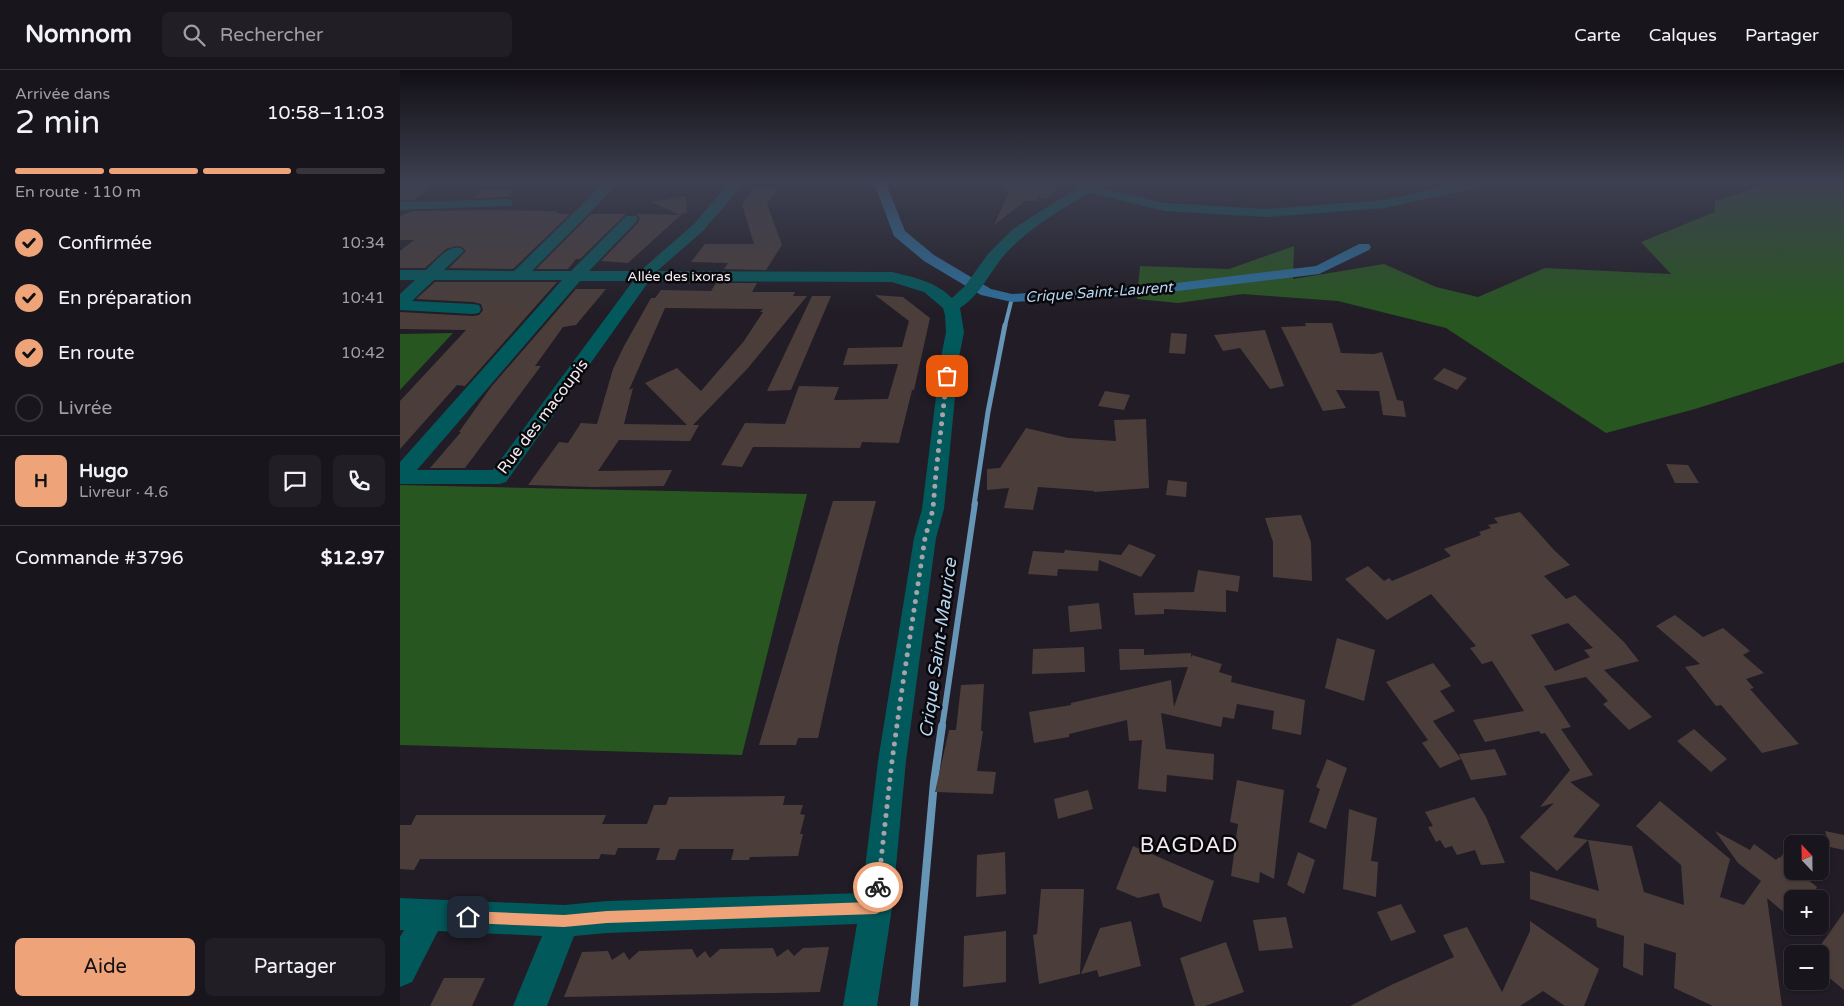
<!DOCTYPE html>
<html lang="fr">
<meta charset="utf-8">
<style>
body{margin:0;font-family:"Varela Round",sans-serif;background:#221e25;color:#f1f3f6;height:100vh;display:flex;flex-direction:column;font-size:19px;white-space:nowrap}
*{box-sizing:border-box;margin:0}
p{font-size:16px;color:#9f9fa3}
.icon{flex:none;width:28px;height:28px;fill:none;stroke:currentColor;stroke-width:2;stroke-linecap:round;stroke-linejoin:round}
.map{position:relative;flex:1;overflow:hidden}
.sheet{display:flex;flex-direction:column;background:#19151c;width:400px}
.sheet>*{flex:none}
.needle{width:32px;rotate:338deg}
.controls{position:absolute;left:1384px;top:765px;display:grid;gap:10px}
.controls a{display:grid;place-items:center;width:45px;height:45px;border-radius:8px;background:#19151c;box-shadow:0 1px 4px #0004,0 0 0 1px #37343b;font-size:25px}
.pin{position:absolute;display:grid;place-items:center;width:42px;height:42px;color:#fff;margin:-21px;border-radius:10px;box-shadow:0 2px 8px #0006}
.courier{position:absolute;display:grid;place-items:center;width:50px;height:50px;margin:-25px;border:4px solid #efa378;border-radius:50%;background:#fff;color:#222;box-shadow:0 1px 6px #0007}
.overview em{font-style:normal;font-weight:600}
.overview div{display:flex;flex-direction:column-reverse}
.overview{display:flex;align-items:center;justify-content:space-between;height:85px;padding:0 15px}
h1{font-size:32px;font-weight:600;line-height:38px}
.bar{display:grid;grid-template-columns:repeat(4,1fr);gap:8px 5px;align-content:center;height:60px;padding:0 15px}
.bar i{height:6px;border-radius:4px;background:#37343b}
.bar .active{background:#efa378}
.bar p{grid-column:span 4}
.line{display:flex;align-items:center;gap:12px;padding:0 15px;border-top:1px solid #37343b}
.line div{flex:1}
.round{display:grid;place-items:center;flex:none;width:52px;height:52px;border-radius:8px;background:#221e25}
ol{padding:0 15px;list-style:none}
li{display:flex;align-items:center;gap:15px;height:55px}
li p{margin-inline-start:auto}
li .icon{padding:5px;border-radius:50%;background:#efa378;color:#111;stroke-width:4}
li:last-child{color:#9f9fa3}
li i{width:28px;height:28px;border:2px solid #37343b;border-radius:50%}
.cta{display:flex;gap:10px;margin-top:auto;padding:10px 15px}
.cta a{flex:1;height:58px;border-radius:8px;background:#efa378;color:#111;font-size:20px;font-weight:600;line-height:58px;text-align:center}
.cta a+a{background:#221e25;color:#f1f3f6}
header{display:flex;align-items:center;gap:30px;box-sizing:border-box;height:70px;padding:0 25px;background:#19151c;border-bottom:1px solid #37343b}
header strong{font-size:24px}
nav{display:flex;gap:28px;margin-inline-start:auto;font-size:18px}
.search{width:350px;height:45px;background:#221e25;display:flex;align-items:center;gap:12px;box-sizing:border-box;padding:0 18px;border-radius:8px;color:#9f9fa3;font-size:19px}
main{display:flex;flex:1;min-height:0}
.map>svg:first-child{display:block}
</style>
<header>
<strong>Nomnom</strong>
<div class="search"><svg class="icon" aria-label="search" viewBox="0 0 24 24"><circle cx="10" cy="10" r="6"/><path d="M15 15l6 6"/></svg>Rechercher</div>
<nav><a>Carte</a><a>Calques</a><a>Partager</a></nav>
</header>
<main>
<section class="sheet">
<div class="overview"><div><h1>2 min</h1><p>Arrivée dans</p></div><em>10:58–11:03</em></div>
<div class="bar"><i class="active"></i><i class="active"></i><i class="active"></i><i></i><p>En route · 110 m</p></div>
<ol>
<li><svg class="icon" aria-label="check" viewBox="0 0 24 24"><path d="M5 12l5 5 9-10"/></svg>Confirmée<p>10:34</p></li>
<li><svg class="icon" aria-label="check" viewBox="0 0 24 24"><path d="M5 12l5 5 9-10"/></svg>En préparation<p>10:41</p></li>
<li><svg class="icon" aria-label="check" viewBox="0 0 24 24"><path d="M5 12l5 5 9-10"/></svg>En route<p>10:42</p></li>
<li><i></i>Livrée</li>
</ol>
<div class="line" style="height:90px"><b class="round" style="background:#efa378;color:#111">H</b><div><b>Hugo</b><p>Livreur · 4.6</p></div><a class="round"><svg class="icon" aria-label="chat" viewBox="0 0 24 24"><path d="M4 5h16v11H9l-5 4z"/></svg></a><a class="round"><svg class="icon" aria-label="phone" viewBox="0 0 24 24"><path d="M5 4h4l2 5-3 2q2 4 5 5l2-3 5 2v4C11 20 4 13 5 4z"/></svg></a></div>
<div class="line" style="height:65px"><div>Commande #3796</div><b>$12.97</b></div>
<div class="cta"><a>Aide</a><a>Partager</a></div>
</section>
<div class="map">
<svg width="1444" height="936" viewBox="0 0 1444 936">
<rect width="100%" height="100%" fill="#211c25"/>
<path fill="#285620" d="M1372 113H1444V292L1295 339 1206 363 1046 258 938 231 843 224 778 233 737 229 740 196 829 199 894 176 893 209 984 194 1036 217 1078 227 1145 198 1271 204 1241 172 1315 142V131Z
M53 263 0 320V264Z
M0 415 407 424 342 685 0 675Z"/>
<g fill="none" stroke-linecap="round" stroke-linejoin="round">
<path stroke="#6795b6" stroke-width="4" d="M605 256 612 228"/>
<path stroke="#6795b6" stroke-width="5" d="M574 435 588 342 605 255"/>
<path stroke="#6795b6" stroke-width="6" d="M542 658 575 433"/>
<path stroke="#6795b6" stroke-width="8" d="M514 936 534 712 542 656"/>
<path fill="#2d709d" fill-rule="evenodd" d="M474 113H486L505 161 534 185 591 219 612 224 744 217 916 196 959 174H969L971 177 969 180 919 204 744 225 612 232 581 225 524 191 494 166Z"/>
</g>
<path fill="#4b3e3a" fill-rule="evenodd" d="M604 113H661L647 129 638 127 637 131H625L594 155 609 122H604Z
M0 115H33L14 130H0Z
M354 117 378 118 367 134 382 175 366 200 324 199 328 193 291 192 305 174H354L342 135Z
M84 120 115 121 107 127 72 128Z
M286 126 287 143H283L228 193 201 191 238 153 240 148 236 144 280 145 251 132Z
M90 140 159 141 156 143 170 144 113 199 49 198 66 181 62 177 56 176 46 179 25 198H0V181L14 170H0V146L12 141Z
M191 144H226L180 189H176L168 199H136Z
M35 212H157L65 316 57 315 0 379V331L66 260 0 259V242L73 246 79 245 83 240 81 234 73 232 16 229Z
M316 213H357L352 222H395L393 226H407L348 298 293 355H299L290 371 219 370 198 401 272 400 264 416 192 417 128 415 159 372 168 373 181 353 197 354 213 299 224 276 251 228H255L261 220 311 221ZM265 238 363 239 360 242H363L344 271 301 321 277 298 245 313 287 355 224 354 233 318 229 320Z
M176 219H206L176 255 163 257 135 296H141L65 398H30L61 362H59L91 317Z
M475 225 503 227 530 248 514 320H512L499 373 462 372 460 378 353 377 342 397 321 395 345 353 385 354 399 316 439 317 434 330 488 329 498 294 443 295 448 278 502 277 509 251Z
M412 226H431L391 320 367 321Z
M905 253H932L941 283 974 284 982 282 997 330 1003 331 1006 347 983 345 979 321 936 320 946 338 923 341 881 257 906 256Z
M865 260 884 316 870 319 840 278 823 281 814 265Z
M771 263 787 264 785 284 769 283Z
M1044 298 1067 308 1057 320 1033 309Z
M705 321 730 325 724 340 698 336Z
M746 349 749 418 694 422V421L638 417 633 440 604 438 609 418 587 420V399L600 398 626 358 668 368 716 371 714 350Z
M1266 394 1288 395 1299 413H1275Z
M768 410 787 412 786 427 766 425Z
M433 431H476L439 573 418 668H398L396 675H359Z
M1120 442 1154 480 1170 495 1144 506 1166 529 1175 525 1224 572 1239 591 1204 600 1252 647 1229 660 1203 634 1208 631 1186 607 1144 616 1171 657 1161 659 1193 705 1170 712 1200 735 1173 767 1188 770 1157 801 1120 767 1154 733 1140 737 1170 700 1145 663 1141 664 1139 661 1085 672 1073 650 1124 641 1092 591 1082 594 1070 578 1076 576 1031 524 987 550 945 509 968 496 984 511 989 508 992 511 1051 486 1044 479 1081 465 1079 462 1091 458 1088 455 1098 453 1094 448ZM1168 553 1193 578 1184 580 1190 587 1155 601 1131 565Z
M901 445 911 472 912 511 873 507V472L865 448Z
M729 474 756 485 741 507 699 490 698 501 658 499 657 506 628 504 633 481 664 483 665 480 721 485Z
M798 500 840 506 838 522 826 520V542L764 539V544L735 545 733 523 794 522Z
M699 533 702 559 670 562 668 536Z
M1275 545 1303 567 1323 558 1350 581 1343 585 1364 603 1346 609 1354 618 1350 619 1399 674 1362 683 1321 635 1316 636 1285 597 1300 594 1256 556Z
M937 568 975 580 964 631 925 618Z
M684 577 685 602 632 604 633 579Z
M719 579H744V585L791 583V588L792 585 822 594 819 602 832 606 831 612 905 630 901 665 872 659 874 641 837 634 834 649 823 647 821 657 761 643 766 679 814 684 813 710 767 705 766 722 738 719 742 670 729 671 727 650 669 664V667L634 673 629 642 671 635V633L771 610 774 637 788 597 720 600Z
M1033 593 1051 616 1040 621 1055 641 1033 651 1061 689 1040 698 1022 673 1028 670 986 612Z
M584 614 581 661H583L577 701 596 702 593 724 535 722 549 660H556L561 615Z
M1294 659 1327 689 1311 702 1277 671Z
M1095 679 1107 705 1071 710 1059 684Z
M927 689 947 698 926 759 909 752 920 719 916 717Z
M837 710 884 720 874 809 860 802 859 813 831 806 838 754 830 752Z
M688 720 693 739 658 749 654 729Z
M385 726 383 735H403L400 744 405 745 400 764H403L398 786 350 787 349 790H331L334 779H279L275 790H256L260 778H218L215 785 201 784 199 789H20L14 800 0 799V755H11L16 745H206L202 754H247L254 735H266L269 727Z
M1074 727 1086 747 1105 793 1081 795 1075 780 1057 785 1052 776 1045 778 1040 770 1036 772 1028 757 1033 756 1025 742Z
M1260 731 1330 789 1320 827 1344 835 1361 811 1338 793 1315 761 1350 780 1354 774 1376 790 1379 787 1380 788 1392 772V801H1397L1417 817 1409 829H1392V849L1367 828 1382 936H1313L1274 918 1276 883 1244 873 1243 906 1223 897 1224 866 1197 857 1196 849 1130 829V801L1199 821 1188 770 1232 776 1244 822 1284 835 1281 795 1236 756Z
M949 739 977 748 971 791 978 792 976 827 943 819Z
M1425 761 1444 765V780L1430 777Z
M733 776 814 811 801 852 763 837 759 823 738 828 716 819Z
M605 782 606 824 576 827 577 785Z
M898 782 915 790 904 824 887 815Z
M641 819H684L680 904 639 914 633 865 637 864Z
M1001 834 1016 862 991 871 977 842Z
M1444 842V920L1420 900V876Z
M886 847 893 878 859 881 853 850Z
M731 851 741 896 699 907 697 900 681 904 700 858Z
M1130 851 1199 899 1184 936H1165L1143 921 1120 936H950L991 915 1054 887 1043 865 1067 857 1102 922 1130 861Z
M606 861V912L563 917 564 866Z
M826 872 844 922 805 936H795L780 888Z
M429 877 420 922 164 927 182 882 208 881 212 890 224 882 229 890 239 881 292 879 297 888 305 881 310 888 320 879 373 878 377 887 388 879 394 886 403 878Z
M44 908H85L72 936H30Z"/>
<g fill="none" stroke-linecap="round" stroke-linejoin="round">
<path fill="#02595c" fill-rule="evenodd" d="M204 113H219L132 201H171L226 146H236L238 149 236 152 189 201H240L294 154 329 113H344L304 160 257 201 492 202C514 207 536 212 552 228L565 216 588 184 613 159 685 113H702L699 117 765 133 866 139 984 130 1060 113H1087L1080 117 984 138 866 147 765 141 689 123C660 140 631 157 607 182 591 199 581 225 560 238L564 262 559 287 544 439 536 468 518 601 506 691 492 838 477 936H443L457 854 207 863 174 866 147 936H113L142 866 38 861 12 912 0 917V867L4 860H0V828L164 835 207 831 462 823 478 691 514 468 522 439 541 287 546 262 545 245 543 238 524 222 492 212 249 211 106 412 99 414H0V392L162 210H34L12 231 73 234 79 235 81 239 79 243 73 244 0 240V224L15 210H0V200H26C36 191 48 174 61 178L64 181 44 200 114 201ZM180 211H233L93 400H17Z
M106 129 111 130 113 133 111 136 0 140V132Z"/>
</g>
<linearGradient id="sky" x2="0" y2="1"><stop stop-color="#120f14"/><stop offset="0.46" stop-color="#3d4051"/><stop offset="1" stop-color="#3d4051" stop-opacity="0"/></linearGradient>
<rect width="1444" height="244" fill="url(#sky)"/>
<path fill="#efa378" d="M478 812 482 813C485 821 483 834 480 842L476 844 207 853 164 857 68 853 64 851 62 847 64 843 68 841 164 845 207 841 471 832 474 813Z"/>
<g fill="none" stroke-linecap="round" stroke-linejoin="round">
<path stroke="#a7a3aa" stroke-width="5" stroke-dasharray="0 9" d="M478 817 492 691 502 619 525 468 533 439 536 402 547 306"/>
</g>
<g text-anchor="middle" stroke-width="5" stroke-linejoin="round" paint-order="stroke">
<g font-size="14" fill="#efecf2" stroke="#0a070b">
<text x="279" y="211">Allée des ixoras</text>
</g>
<g font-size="15" font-style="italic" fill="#b5d6f0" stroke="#0a070b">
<text transform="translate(699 222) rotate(-4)" y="5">Crique Saint-Laurent</text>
</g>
<g font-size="16" fill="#efecf2" stroke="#0a070b">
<text transform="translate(142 346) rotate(-53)" y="6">Rue des macoupis</text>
</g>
<g font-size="18" font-style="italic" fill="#b5d6f0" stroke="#0a070b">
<text transform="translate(538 578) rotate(-82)" y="6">Crique Saint-Maurice</text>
</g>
<g font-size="21" letter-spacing="1" fill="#efecf2" stroke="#0a070b">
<text x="789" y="782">BAGDAD</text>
</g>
</g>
</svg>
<div class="controls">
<a><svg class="needle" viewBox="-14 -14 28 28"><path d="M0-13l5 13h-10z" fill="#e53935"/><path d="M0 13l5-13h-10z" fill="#9f9fa3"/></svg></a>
<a>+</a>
<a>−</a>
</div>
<div class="pin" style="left:547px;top:306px;background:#ea580c"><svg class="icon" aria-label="bag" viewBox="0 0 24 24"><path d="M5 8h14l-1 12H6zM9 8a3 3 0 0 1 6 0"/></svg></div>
<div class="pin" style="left:68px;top:847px;background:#1f2937"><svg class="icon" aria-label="home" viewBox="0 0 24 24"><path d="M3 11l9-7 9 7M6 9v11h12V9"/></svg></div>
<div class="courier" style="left:478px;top:817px"><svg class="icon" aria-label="bike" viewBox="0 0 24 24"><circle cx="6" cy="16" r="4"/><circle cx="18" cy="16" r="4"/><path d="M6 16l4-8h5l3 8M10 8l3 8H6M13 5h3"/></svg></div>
</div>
</main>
